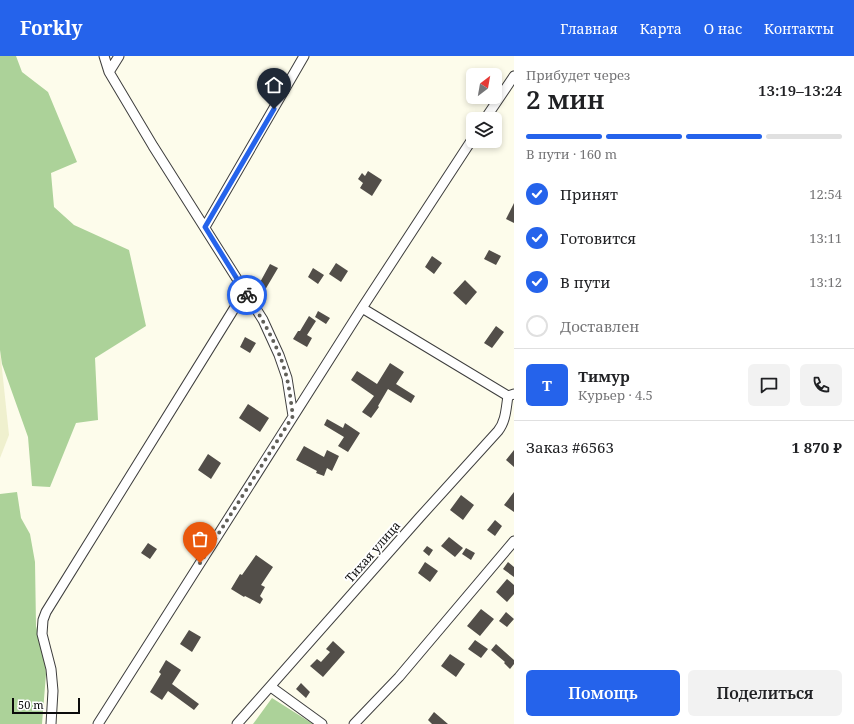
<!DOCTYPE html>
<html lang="ru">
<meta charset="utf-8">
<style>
body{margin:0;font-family:"Noto Serif",serif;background:#f2f2f2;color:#202124;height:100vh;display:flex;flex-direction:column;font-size:15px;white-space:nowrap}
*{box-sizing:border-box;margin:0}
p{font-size:13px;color:#757577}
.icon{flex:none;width:22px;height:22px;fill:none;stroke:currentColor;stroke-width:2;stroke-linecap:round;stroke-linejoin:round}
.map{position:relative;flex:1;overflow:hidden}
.side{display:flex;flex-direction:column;background:#fff;width:340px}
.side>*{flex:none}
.needle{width:26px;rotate:31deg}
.controls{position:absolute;left:466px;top:12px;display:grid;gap:8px}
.controls a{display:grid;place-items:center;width:36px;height:36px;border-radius:6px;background:#fff;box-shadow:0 2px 6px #0003;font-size:20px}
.scale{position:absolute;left:12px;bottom:10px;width:68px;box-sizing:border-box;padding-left:4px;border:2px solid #0b0b0b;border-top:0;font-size:11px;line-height:14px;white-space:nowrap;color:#0b0b0b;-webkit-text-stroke:3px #fff;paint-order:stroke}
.pin{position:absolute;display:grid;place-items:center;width:34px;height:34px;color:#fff;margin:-41px -17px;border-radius:50% 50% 50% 0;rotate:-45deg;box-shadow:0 0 4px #0007}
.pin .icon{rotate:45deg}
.courier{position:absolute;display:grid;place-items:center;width:40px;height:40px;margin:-20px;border:3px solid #2563eb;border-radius:50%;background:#fff;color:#222;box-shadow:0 1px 5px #0007}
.head em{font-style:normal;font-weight:600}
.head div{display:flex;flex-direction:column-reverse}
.head{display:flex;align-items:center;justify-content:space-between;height:68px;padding:0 12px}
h1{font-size:26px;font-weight:600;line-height:30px}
.bar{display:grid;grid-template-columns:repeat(4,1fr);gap:6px 4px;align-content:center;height:48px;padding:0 12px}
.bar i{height:5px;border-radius:3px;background:#e0e0e0}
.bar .on{background:#2563eb}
.bar p{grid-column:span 4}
.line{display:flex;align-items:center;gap:10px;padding:0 12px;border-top:1px solid #e0e0e0}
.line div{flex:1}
.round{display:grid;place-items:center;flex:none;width:42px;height:42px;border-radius:6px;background:#f2f2f2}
ol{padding:0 12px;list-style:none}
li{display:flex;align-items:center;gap:12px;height:44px}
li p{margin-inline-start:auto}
li .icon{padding:4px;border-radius:50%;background:#2563eb;color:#fff;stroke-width:4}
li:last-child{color:#757577}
li i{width:22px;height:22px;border:2px solid #e0e0e0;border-radius:50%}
.action{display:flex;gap:8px;margin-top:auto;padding:8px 12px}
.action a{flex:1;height:46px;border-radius:6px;background:#2563eb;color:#fff;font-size:16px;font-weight:600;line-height:46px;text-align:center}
.action a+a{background:#f2f2f2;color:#202124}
header{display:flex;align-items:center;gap:24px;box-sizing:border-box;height:56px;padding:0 20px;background:#2563eb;color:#fff}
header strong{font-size:19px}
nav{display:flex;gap:22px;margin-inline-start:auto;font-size:14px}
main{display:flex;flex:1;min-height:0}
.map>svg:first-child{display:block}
</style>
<header>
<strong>Forkly</strong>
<nav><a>Главная</a><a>Карта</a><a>О нас</a><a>Контакты</a></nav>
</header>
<main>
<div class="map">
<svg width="514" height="668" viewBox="0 0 514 668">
<rect width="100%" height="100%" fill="#fdfceb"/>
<path fill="#eff0ce" d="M0 294 9 379 0 402Z"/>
<path fill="#acd299" d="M0 0H16L22 16 48 36 77 106 51 117 54 151 74 169 129 194 146 270 95 302 98 364 76 367 50 431 32 430 28 381 2 308 0 294Z
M17 436 21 462 30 478 35 506 36 570 45 605 46 618 42 668H0V438Z
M272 642 313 668H253Z"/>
<path fill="#524e49" d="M368 115 382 124 372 140 360 132 363 127 358 123 362 117 365 120Z
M514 147V167L506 163Z
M489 194 501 200 496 209 484 203Z
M432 200 442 207 434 218 425 211Z
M336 207 348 215 341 226 329 218Z
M270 208 278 212 265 234 258 230Z
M313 212 324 219 318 228 308 221Z
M465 224 477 236 466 249 453 237Z
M318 255 330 262 326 268 315 261Z
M309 260 316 265 307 279 312 282 307 291 293 283 298 275H300Z
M496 270 504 276 492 292 484 287Z
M245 281 256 287 250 297 240 291Z
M390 307 404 316 396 328 415 340 411 347 388 333 378 350 379 351 371 362 362 356 374 340 351 324 357 315 377 328Z
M248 348 269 362 260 376 239 362Z
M327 363 343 372 345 367 360 377 348 396 338 390 344 381 324 369Z
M304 390 324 401 327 394 339 400 332 415 327 412 324 420 316 417 317 415 296 404Z
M514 394V411L506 404Z
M208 398 221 407 211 423 198 414Z
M514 436V456L504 449Z
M461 439 474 449 463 464 450 454Z
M495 464 502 470 495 480 487 474Z
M449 481 463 492 455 501 441 490Z
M148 487 157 493 150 503 141 497Z
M427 490 433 494 429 500 423 495Z
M466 492 475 497 471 504 462 498Z
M256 499 273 511 261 529 265 531 260 540 263 543 260 548 245 540 244 541 231 533 240 518 242 519Z
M425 506 438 515 430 526 418 517Z
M508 506 514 511V521L503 513Z
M507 523 514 529V538L507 546 496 536Z
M481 553 494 563 480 580 467 570Z
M506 556 514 563 507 571 499 565Z
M189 574 201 581 192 596 180 588Z
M475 584 488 593 481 602 468 593Z
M333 585 345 596 323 621 310 610 317 603 321 606 330 596 326 593Z
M496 588 514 604V608L510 613 504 607 505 606 491 594Z
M450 598 465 608 456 621 441 610Z
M166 604 181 614 172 628 199 648 194 654 168 635 162 644 150 636 161 618 159 616Z
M301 627 310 636 306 642 296 633Z
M434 656 448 668H432L428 664Z"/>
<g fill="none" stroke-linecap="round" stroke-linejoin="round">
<defs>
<path id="street" d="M104 0 109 16 153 90 263 264 279 299 287 322 293 360
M109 16 119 0
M485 63 514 20
M205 171 304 0
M362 252 508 340
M271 631 322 668
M51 668 53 635 51 613 42 578 43 564 46 556 245 235
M98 668 362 252 473 82
M237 668 420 461 498 375C506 365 506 352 508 340L514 338
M354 668 399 621 514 485"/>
</defs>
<use href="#street" stroke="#3e3e3e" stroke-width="11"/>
<use href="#street" stroke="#fff" stroke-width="9"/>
</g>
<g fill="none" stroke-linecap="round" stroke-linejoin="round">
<path stroke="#605f59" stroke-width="4" stroke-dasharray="0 7.2" d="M200 507 293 360C291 348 290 335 287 323 281 295 263 264 247 239"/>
<path stroke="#2563eb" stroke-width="5" d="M247 239 205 171 274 53"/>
</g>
<g text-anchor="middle" stroke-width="4" stroke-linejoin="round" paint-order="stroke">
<g font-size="12" fill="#0b0b0b" stroke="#fff">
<text transform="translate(373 496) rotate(-49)" y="4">Тихая улица</text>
</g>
</g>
</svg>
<div class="controls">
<a><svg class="needle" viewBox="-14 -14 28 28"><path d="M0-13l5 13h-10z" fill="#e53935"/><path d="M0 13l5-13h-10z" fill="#757577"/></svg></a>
<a><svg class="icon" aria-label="layers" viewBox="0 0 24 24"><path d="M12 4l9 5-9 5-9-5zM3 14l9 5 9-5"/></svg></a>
</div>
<div class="scale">50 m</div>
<div class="pin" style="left:200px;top:507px;background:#ea580c"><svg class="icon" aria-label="bag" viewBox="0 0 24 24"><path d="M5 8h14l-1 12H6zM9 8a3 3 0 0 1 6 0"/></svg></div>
<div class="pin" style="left:274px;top:53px;background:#1f2937"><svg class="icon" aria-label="home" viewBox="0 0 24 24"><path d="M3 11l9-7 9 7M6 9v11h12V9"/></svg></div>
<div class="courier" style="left:247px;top:239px"><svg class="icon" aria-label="bike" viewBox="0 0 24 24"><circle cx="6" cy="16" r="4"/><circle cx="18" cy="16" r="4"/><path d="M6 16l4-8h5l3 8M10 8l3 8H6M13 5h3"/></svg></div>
</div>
<section class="side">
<div class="head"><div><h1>2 мин</h1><p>Прибудет через</p></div><em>13:19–13:24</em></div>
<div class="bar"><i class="on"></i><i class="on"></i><i class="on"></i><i></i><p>В пути · 160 m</p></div>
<ol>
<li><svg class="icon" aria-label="check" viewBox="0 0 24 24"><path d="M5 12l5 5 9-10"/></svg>Принят<p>12:54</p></li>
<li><svg class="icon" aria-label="check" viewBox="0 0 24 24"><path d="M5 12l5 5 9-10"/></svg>Готовится<p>13:11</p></li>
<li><svg class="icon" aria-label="check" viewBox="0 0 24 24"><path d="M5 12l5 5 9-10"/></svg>В пути<p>13:12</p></li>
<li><i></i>Доставлен</li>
</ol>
<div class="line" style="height:72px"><b class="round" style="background:#2563eb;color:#fff">Т</b><div><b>Тимур</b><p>Курьер · 4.5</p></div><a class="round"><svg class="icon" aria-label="chat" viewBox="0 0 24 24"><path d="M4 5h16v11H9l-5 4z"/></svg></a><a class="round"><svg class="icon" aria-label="phone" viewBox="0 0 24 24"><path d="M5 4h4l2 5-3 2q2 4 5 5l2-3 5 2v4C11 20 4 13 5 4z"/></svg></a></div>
<div class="line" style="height:52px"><div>Заказ #6563</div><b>1 870 ₽</b></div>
<div class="action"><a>Помощь</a><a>Поделиться</a></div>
</section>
</main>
